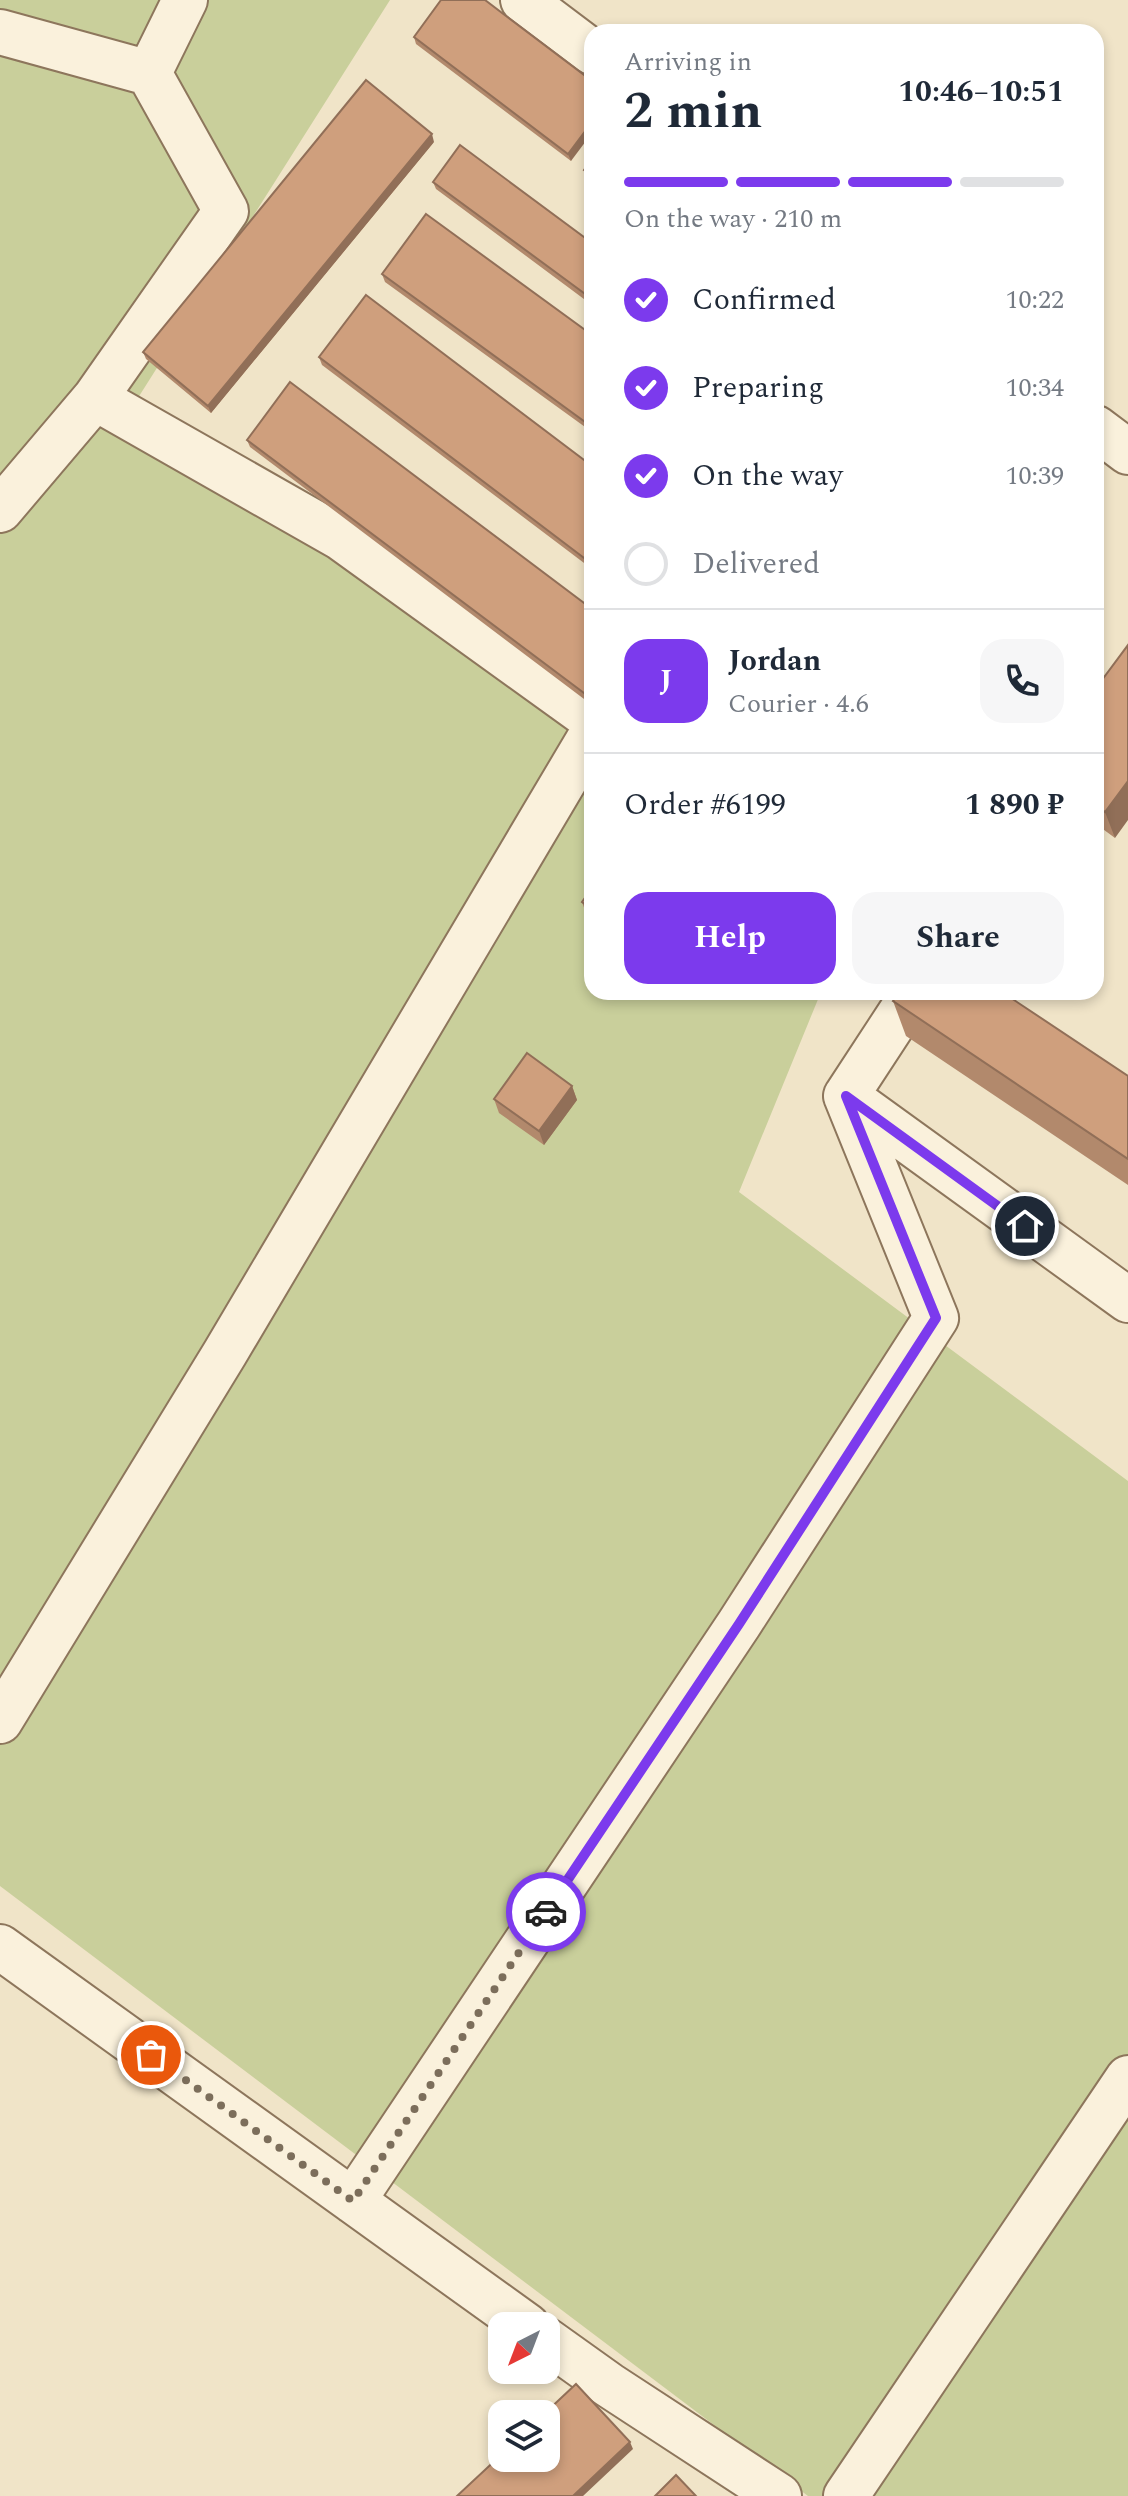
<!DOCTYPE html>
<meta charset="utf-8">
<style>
body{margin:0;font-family:Spectral,serif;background:#f6f6f7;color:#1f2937;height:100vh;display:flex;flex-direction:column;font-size:30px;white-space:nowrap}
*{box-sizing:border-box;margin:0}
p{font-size:26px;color:#747a83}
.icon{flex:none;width:44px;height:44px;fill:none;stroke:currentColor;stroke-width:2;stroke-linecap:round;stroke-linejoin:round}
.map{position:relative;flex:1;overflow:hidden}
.panel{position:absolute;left:584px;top:24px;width:520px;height:976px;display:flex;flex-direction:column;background:#fff;border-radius:24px;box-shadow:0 4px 12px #0003}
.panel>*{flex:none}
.needle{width:52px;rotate:222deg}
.controls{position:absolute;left:488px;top:2312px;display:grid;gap:16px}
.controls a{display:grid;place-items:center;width:72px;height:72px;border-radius:16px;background:#fff;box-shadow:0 4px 12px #0003;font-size:40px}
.pin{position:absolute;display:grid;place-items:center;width:68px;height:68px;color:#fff;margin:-34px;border:4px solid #fff;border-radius:50%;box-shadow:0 2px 8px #0007}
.courier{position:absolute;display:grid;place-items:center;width:80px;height:80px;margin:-40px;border:6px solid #7c3aed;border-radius:50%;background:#fff;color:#222;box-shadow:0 2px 10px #0007}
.head em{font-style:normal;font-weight:700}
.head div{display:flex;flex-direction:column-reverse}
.head{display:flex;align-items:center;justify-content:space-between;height:136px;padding:0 40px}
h1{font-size:52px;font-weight:700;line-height:60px}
.bar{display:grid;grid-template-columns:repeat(4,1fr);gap:12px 8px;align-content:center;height:96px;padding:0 40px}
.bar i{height:10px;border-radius:6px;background:#e0e1e3}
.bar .on{background:#7c3aed}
.bar p{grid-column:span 4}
.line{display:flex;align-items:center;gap:20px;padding:0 40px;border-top:2px solid #e0e1e3}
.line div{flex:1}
.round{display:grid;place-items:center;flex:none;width:84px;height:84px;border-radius:24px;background:#f6f6f7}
ol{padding:0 40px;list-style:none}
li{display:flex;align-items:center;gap:24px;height:88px}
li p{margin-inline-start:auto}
li .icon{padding:8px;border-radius:50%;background:#7c3aed;color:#fff;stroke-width:4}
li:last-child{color:#747a83}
li i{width:44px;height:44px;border:4px solid #e0e1e3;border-radius:50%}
.cta{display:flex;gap:16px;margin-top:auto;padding:16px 40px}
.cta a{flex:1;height:92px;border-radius:24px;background:#7c3aed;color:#fff;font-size:32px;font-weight:700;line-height:92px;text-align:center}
.cta a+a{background:#f6f6f7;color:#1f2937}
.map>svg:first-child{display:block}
</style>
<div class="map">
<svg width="1128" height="2496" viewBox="0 0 1128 2496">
<rect width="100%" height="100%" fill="#f0e4c8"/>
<path fill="#c9cf9b" d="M0 0H390L136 401 592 740V992H821L739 1192 1128 1481V2496H808L0 1886Z"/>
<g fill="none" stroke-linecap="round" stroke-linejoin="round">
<defs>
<path id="minor" d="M523 0 592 52
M0 32 149 73
M95 398 226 211 149 73 185 0
M1096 428 1128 452
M0 510 95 398 341 538 592 719
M846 1096 1128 1300
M846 1096 914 992
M0 1721 225 1353 592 734
M0 1947 527 2326
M353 2201 739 1624 936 1318 846 1096
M546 2340 609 2385 779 2496
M846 2496 1128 2078"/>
</defs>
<use href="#minor" stroke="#8d765c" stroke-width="48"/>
<use href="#minor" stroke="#faf1dc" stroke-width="44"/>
</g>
<path fill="#b2896c" d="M414 37 592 81 571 161 416 44Z
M434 142 211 413 146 359 143 352Z
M592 159V181L587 178 584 170Z
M433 182 592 243V305L436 189Z
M382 274 592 335V432L385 282Z
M319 357 592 466V569L322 365Z
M247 440 592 609V705L250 447Z
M1096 688 1115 838 1096 824Z
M592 888V919L587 916 582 902Z
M893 1001 1128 1076V1185L906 1036Z
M572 1086 577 1100 544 1145 499 1113 494 1099Z"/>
<path fill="#916f58" d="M592 122V133L571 161 568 154Z
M432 134 434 142 211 413 208 406Z
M1128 781V820L1115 838 1105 812Z
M572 1086 577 1100 544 1145 539 1131Z
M630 2442 633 2449 583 2496H573Z"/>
<path fill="#cf9f7d" stroke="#916f58" stroke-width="2" d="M441 0H485L592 81V122L568 154 414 37Z
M366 80 432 134 208 406 143 352Z
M460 145 592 243V299L433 182Z
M592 159V176L584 170Z
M426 214 592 335V427L382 274Z
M366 295 592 466V564L319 357Z
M290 382 592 609V699L247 440Z
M1128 645V781L1105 812 1096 805V688Z
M592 888V909L582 902Z
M900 992H1002L1128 1076V1159L893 1001Z
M527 1053 572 1086 539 1131 494 1099Z
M576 2384 630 2442 573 2496H457L502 2454V2458H546V2414H544Z
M676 2475 696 2496H655Z"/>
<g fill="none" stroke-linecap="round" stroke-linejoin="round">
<path stroke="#7c6e5b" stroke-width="8" stroke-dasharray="0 14.4" d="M151 2055 353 2201 546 1912"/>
<path stroke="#7c3aed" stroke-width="10" d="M546 1912 739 1624 936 1318 846 1096 1025 1226"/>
</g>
</svg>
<div class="controls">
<a><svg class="needle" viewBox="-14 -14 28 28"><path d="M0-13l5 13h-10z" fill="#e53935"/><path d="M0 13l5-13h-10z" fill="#747a83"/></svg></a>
<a><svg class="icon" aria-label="layers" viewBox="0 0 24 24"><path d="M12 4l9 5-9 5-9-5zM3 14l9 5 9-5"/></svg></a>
</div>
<div class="pin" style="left:151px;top:2055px;background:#ea580c"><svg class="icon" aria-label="bag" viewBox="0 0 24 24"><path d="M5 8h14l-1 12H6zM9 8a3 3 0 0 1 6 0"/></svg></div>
<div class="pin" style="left:1025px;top:1226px;background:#1f2937"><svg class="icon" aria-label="home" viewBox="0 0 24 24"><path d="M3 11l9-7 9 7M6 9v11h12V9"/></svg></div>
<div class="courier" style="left:546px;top:1912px"><svg class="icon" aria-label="car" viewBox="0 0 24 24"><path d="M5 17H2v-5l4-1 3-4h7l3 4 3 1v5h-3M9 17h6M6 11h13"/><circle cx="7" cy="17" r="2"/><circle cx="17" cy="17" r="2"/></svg></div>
<section class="panel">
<div class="head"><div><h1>2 min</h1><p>Arriving in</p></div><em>10:46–10:51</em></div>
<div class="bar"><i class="on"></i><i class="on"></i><i class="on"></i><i></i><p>On the way · 210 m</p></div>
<ol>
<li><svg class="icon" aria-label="check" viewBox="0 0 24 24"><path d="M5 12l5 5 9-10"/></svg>Confirmed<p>10:22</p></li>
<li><svg class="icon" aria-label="check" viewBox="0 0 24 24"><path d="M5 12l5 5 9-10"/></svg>Preparing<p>10:34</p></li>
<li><svg class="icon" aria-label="check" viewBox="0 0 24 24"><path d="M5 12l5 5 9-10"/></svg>On the way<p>10:39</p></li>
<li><i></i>Delivered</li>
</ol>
<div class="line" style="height:144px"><b class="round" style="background:#7c3aed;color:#fff">J</b><div><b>Jordan</b><p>Courier · 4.6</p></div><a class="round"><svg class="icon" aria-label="phone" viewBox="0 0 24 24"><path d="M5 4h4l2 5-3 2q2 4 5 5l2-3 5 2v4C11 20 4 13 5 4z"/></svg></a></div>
<div class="line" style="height:104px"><div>Order #6199</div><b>1 890 ₽</b></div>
<div class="cta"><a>Help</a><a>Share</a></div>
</section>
</div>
